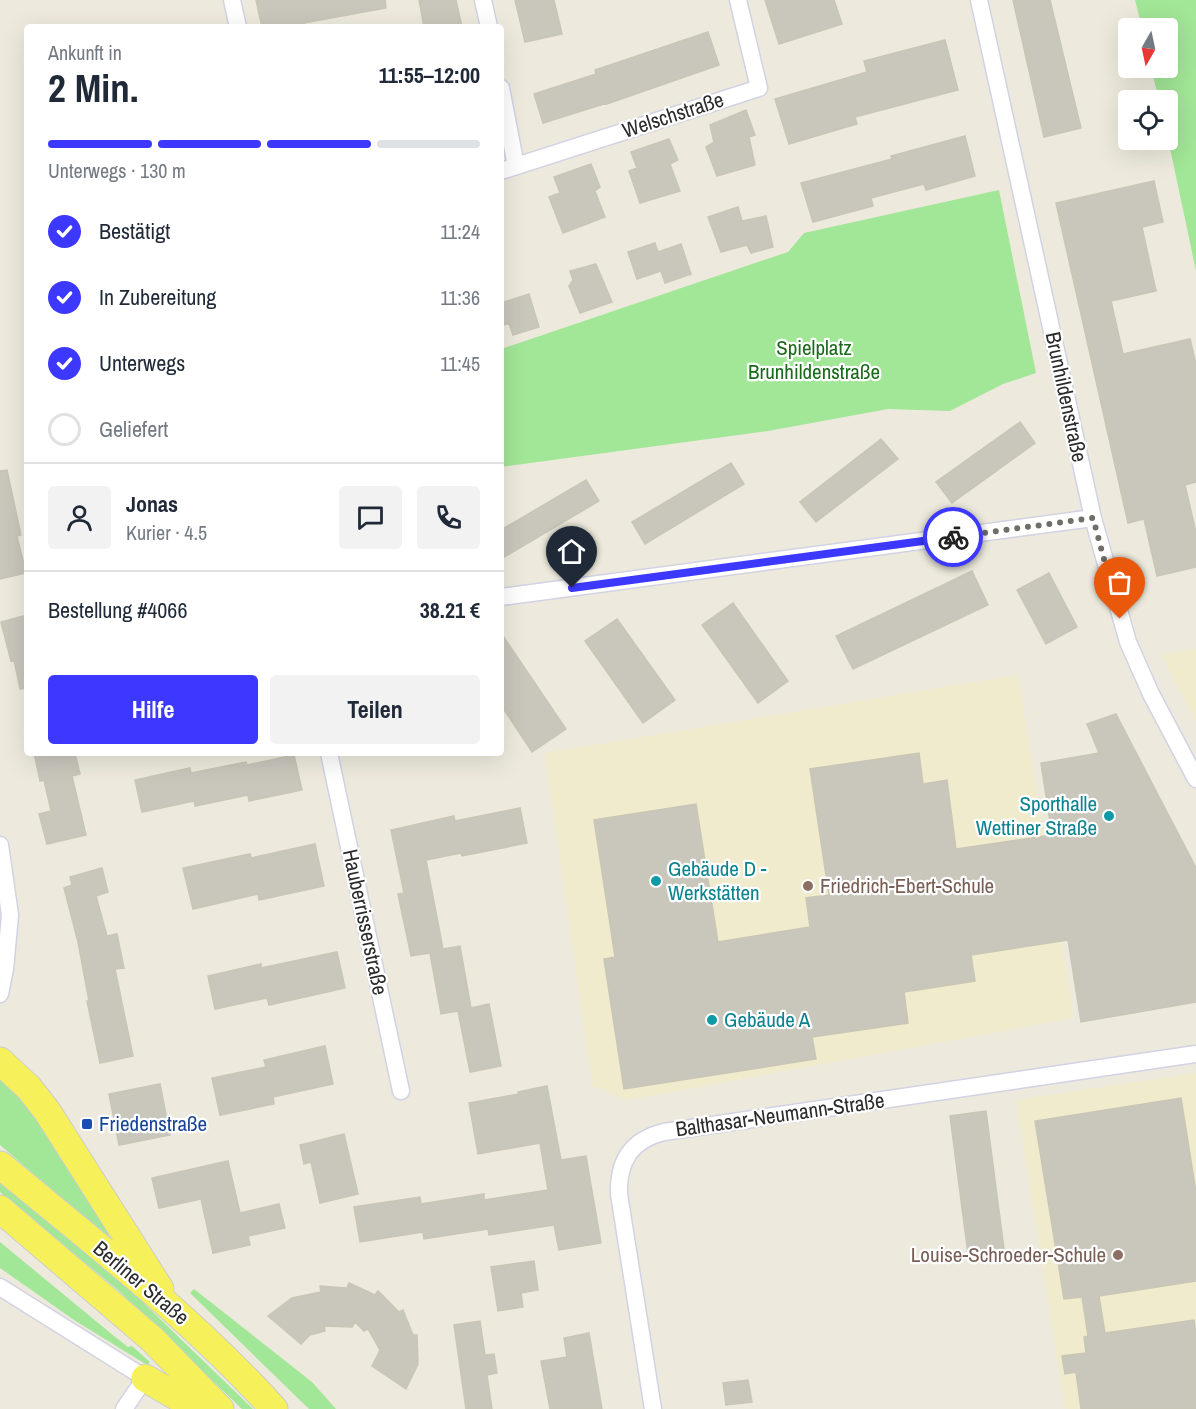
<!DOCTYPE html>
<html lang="de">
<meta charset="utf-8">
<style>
body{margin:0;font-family:"Archivo Narrow",sans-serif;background:#f2f2f3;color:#1f2937;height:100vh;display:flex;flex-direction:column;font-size:22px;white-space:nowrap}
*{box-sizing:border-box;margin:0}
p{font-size:20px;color:#747a83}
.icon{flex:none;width:33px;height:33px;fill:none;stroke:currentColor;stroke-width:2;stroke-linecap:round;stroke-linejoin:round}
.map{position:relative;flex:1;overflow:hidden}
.panel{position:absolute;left:24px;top:24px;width:480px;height:732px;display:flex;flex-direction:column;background:#fff;border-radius:6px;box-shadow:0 6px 24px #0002}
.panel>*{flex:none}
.needle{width:39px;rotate:189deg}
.fabs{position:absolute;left:1118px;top:18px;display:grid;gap:12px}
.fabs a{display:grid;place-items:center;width:60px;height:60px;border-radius:6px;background:#fff;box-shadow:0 6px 24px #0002;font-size:30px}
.pin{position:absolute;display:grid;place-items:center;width:51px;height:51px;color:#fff;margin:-62px -26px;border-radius:50% 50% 50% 0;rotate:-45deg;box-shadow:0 0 6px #0007}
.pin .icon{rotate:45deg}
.courier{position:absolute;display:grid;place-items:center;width:60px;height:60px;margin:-30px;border:4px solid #3c38ff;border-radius:50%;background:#fff;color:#222;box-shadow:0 2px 8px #0007}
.headline em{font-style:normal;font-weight:700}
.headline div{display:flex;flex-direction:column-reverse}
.headline{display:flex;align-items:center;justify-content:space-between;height:102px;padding:0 24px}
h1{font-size:39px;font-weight:700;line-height:45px}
.bar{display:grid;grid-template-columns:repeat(4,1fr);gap:9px 6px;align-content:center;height:72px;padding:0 24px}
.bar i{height:8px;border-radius:4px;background:#e0e1e3}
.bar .active{background:#3c38ff}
.bar p{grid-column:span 4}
.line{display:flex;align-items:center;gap:15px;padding:0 24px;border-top:2px solid #e0e1e3}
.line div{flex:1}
.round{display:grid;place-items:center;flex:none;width:63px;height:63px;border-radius:6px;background:#f2f2f3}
ol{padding:0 24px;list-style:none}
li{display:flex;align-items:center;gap:18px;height:66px}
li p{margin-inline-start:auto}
li .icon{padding:6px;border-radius:50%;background:#3c38ff;color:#fff;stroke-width:4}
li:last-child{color:#747a83}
li i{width:33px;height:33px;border:3px solid #e0e1e3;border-radius:50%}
.cta{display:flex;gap:12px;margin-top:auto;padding:12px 24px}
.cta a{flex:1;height:69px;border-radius:6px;background:#3c38ff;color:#fff;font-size:24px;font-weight:700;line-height:69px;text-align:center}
.cta a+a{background:#f2f2f3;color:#1f2937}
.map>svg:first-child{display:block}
</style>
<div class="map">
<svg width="1196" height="1409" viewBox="0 0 1196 1409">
<rect width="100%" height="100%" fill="#edeadd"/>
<path fill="#efebcc" d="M1196 649V722L1161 655Z
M1018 675 1074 1018 628 1100 592 1086 545 753Z
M1196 1073V1409H1065L1016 1100Z"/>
<path fill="#a2e697" d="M1135 0H1196V271L1167 134V100H1159L1151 68H1167V28H1142Z
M999 190 1036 373 1003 384 950 411 888 409 768 431 501 467V349L788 252 804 233Z
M0 1077 23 1098 123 1251 0 1145Z
M0 1181 125 1285 253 1409H242L118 1290 0 1192Z
M0 1242 114 1336 128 1347 132 1346 150 1362 147 1365 74 1320 0 1268Z
M194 1289 312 1382 336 1409H309L190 1293Z"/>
<path fill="#c9c6bc" stroke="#c9c6b6" stroke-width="1.5" d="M256 0H385L386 8 304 23 305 27H262Z
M419 0H456L462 27H424Z
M515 0H554L562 34 525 42Z
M765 0H834L842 24 779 44Z
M1013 0H1050L1081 128 1044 137Z
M708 32 719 65 607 104V103L543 123 534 94 596 74 595 70Z
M945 40 958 90 855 117 857 124 789 144 775 99 867 72 864 61Z
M746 110 755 135 749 137 755 165 717 176 706 147 714 142 710 125Z
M965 136 975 176 926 190 924 184 871 198 873 206 813 222 801 183 892 159 891 156Z
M669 139 678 160 670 164 680 191 640 203 629 171 637 168 631 152Z
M591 164 600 187 595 191 605 217 563 233 549 197 560 193 554 177Z
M1154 181 1163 222 1142 227 1156 291 1111 301 1123 354 1190 339 1196 364V482L1185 485 1196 532V567L1157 576 1144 519 1128 523 1056 203Z
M738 207 742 221 766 216 773 247 751 253 747 245 721 252 708 217Z
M655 243 658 252 681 244 691 274 665 283 661 271 637 279 628 252Z
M596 264 612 302 580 313 569 286 573 280 570 271Z
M529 294 539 327 513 335 509 323 501 326V303Z
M1020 422 1035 443 952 503 936 482Z
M881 439 898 459 816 522 800 502Z
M731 463 744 484 645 544 632 522Z
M7 470 21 535 17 536 26 573 0 579V471Z
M586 480 599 501 501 559V530Z
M972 571 988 605 853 669 836 636Z
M1049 573 1077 627 1046 644 1017 590Z
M733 603 788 681 758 703 702 625Z
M27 615V688L20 689 14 660 11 661 1 622Z
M617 619 675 700 643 723 585 641Z
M501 633 566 729 532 752 501 705Z
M1116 714 1196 868V1002L1081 1022 1068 940 971 955 975 981 904 992 908 1023 812 1037 816 1059 624 1089 604 959 615 957 594 820 696 804 718 942 810 927 806 898 829 895 810 769 919 753 923 784 947 780 956 849 1052 835 1041 763 1099 753 1087 724Z
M34 753H75L80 774 72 776 86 835 47 844 39 814 51 811 44 780 40 781Z
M294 755 302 790 249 801 248 795 195 806 194 801 142 812 135 780 190 768 191 773 246 762 247 765Z
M520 808 527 843 462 856 461 853 426 860 443 949 460 946 471 1008 489 1004 501 1066 470 1072 458 1011 441 1014 430 953 411 956 398 894 404 893 391 830 454 816 455 821Z
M315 844 324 886 259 900 258 894 193 909 183 868 250 854 251 858Z
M102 868 108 892 96 896 107 936 117 934 124 968 115 969 133 1056 100 1063 87 1001H89L78 942 64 888 72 885 70 877Z
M337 952 345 988 269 1005 267 998 215 1009 208 976 261 964V968Z
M325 1046 333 1084 273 1097 274 1104 220 1115 212 1078 266 1067 264 1060Z
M160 1084 170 1135 119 1145 109 1094Z
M547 1086 561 1160 586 1156 601 1243 559 1250 554 1225 489 1235 488 1229 424 1239 423 1232 360 1242 354 1207 420 1197 421 1204 484 1194V1200L548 1190 540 1143 478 1154 469 1103 519 1094 518 1092Z
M1181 1098 1196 1192V1281L1099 1296 1105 1333 1194 1320 1196 1334V1409H1081L1076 1372 1065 1374 1062 1356 1086 1353 1084 1337 1088 1336 1082 1297 1064 1299 1035 1121Z
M986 1111 1004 1249 968 1254 950 1116Z
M344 1134 358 1194 320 1203 311 1162 304 1164 300 1145Z
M228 1161 240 1213 279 1204 285 1228 248 1236 250 1245 213 1253 201 1199 159 1208 152 1178Z
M534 1261 538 1290 521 1293 523 1307 498 1311 491 1267Z
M349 1283 375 1295 378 1291 399 1312 403 1310 413 1335H417L418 1364 406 1389 372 1366 380 1350 368 1329 364 1331 355 1322 352 1327 324 1326 325 1331 310 1335 301 1344 268 1316 292 1298 321 1292 320 1286 347 1288Z
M480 1321 485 1355 494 1354 497 1373 487 1375 492 1409H466L454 1325Z
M589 1333 602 1409H550L541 1361 567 1357 564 1338Z
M748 1380 752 1402 726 1405 723 1383Z"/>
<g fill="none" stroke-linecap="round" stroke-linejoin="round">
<defs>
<path id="street" d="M232 0 238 27
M483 0 489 27
M979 0 1093 518 1128 642 1151 694 1196 779
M501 88 516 166
M501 171 759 88 738 0
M501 597 1093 518
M329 753 401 1091
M0 845 10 915 5 969 0 994
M0 1287 145 1378 124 1409
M653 1409 619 1194C618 1161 631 1140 664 1132L1196 1054"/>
<path id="primary" d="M0 1061 29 1088 47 1111 160 1289
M0 1165C94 1243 192 1318 274 1409
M0 1209 152 1339 220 1409
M145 1378 198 1409"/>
</defs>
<use href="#street" stroke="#d2d2e4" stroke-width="19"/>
<use href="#primary" stroke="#ccc" stroke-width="29"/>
<use href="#street" stroke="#fff" stroke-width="16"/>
<use href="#primary" stroke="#f6f15a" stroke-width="27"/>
</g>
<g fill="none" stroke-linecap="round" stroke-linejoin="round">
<path stroke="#6f6e69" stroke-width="6" stroke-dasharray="0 10.8" d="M953 537 1093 518 1120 619"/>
<path stroke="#3c38ff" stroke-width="8" d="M572 588 953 537"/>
</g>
<g fill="#0f9aa8" stroke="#fff" stroke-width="2">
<circle cx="1109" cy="816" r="6"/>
<circle cx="656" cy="881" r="6"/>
<circle cx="712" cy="1020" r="6"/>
</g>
<g fill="#8d6e63" stroke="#fff" stroke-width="2">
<circle cx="808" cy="886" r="6"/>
<circle cx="1118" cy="1255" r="6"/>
</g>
<rect fill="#1a4fb4" stroke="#fff" stroke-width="2" x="81" y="1118" width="12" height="12" rx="3"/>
<g text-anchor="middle" stroke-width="4.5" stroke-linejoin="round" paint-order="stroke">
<g font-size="21" fill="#2b2b2b" stroke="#fff">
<text transform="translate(673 115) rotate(-18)" y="7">Welschstraße</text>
<text transform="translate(1066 397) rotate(78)" y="7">Brunhildenstraße</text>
<text transform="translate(365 922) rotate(78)" y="7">Hauberrisserstraße</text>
<text transform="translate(780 1115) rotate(-8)" y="7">Balthasar-Neumann-Straße</text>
<text transform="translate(141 1283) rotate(40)" y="7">Berliner Straße</text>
</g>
<g font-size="21" fill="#186b18" stroke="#fff">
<text x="814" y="355">Spielplatz<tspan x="814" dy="24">Brunhildenstraße</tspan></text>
</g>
<g font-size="21" fill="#0d838f" stroke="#fff" text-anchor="start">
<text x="1097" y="811" text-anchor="end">Sporthalle<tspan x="1097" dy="24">Wettiner Straße</tspan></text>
<text x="668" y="876">Gebäude D -<tspan x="668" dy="24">Werkstätten</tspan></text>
<text x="724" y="1027">Gebäude A</text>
</g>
<g font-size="21" fill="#785e54" stroke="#fff" text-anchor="start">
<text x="820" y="893">Friedrich-Ebert-Schule</text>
<text x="1106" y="1262" text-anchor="end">Louise-Schroeder-Schule</text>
</g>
<g font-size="21" fill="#164399" stroke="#fff" text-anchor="start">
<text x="99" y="1131">Friedenstraße</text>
</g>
</g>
</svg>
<div class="fabs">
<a><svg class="needle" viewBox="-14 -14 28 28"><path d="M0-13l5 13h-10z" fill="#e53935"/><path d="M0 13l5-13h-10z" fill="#747a83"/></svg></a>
<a><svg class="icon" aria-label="locate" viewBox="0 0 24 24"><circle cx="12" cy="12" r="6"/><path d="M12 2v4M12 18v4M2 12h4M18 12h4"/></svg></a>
</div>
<div class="pin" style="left:1120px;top:619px;background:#ea580c"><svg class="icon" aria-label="bag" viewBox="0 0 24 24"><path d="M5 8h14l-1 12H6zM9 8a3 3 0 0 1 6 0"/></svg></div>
<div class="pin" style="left:572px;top:588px;background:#1f2937"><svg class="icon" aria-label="home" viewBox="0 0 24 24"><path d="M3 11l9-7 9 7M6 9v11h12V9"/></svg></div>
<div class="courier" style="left:953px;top:537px"><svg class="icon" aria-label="bike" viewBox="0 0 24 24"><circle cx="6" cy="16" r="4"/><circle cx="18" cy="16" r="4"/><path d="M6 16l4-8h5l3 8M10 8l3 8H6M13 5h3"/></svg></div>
<section class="panel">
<div class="headline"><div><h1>2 Min.</h1><p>Ankunft in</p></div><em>11:55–12:00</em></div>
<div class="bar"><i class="active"></i><i class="active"></i><i class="active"></i><i></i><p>Unterwegs · 130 m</p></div>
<ol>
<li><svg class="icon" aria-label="check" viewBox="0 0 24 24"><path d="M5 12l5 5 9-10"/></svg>Bestätigt<p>11:24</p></li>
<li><svg class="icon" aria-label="check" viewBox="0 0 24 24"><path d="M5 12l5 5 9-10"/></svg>In Zubereitung<p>11:36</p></li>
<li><svg class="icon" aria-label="check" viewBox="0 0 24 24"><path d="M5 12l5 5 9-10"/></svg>Unterwegs<p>11:45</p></li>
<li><i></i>Geliefert</li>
</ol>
<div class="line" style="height:108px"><a class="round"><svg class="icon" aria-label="person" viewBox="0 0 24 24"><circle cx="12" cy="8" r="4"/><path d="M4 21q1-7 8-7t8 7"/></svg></a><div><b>Jonas</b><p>Kurier · 4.5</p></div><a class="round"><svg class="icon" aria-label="chat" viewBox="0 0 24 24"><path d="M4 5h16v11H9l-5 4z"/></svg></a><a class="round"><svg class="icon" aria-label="phone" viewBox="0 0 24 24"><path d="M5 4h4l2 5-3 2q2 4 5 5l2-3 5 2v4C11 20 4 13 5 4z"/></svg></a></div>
<div class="line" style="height:78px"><div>Bestellung #4066</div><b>38.21 €</b></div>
<div class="cta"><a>Hilfe</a><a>Teilen</a></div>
</section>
</div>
